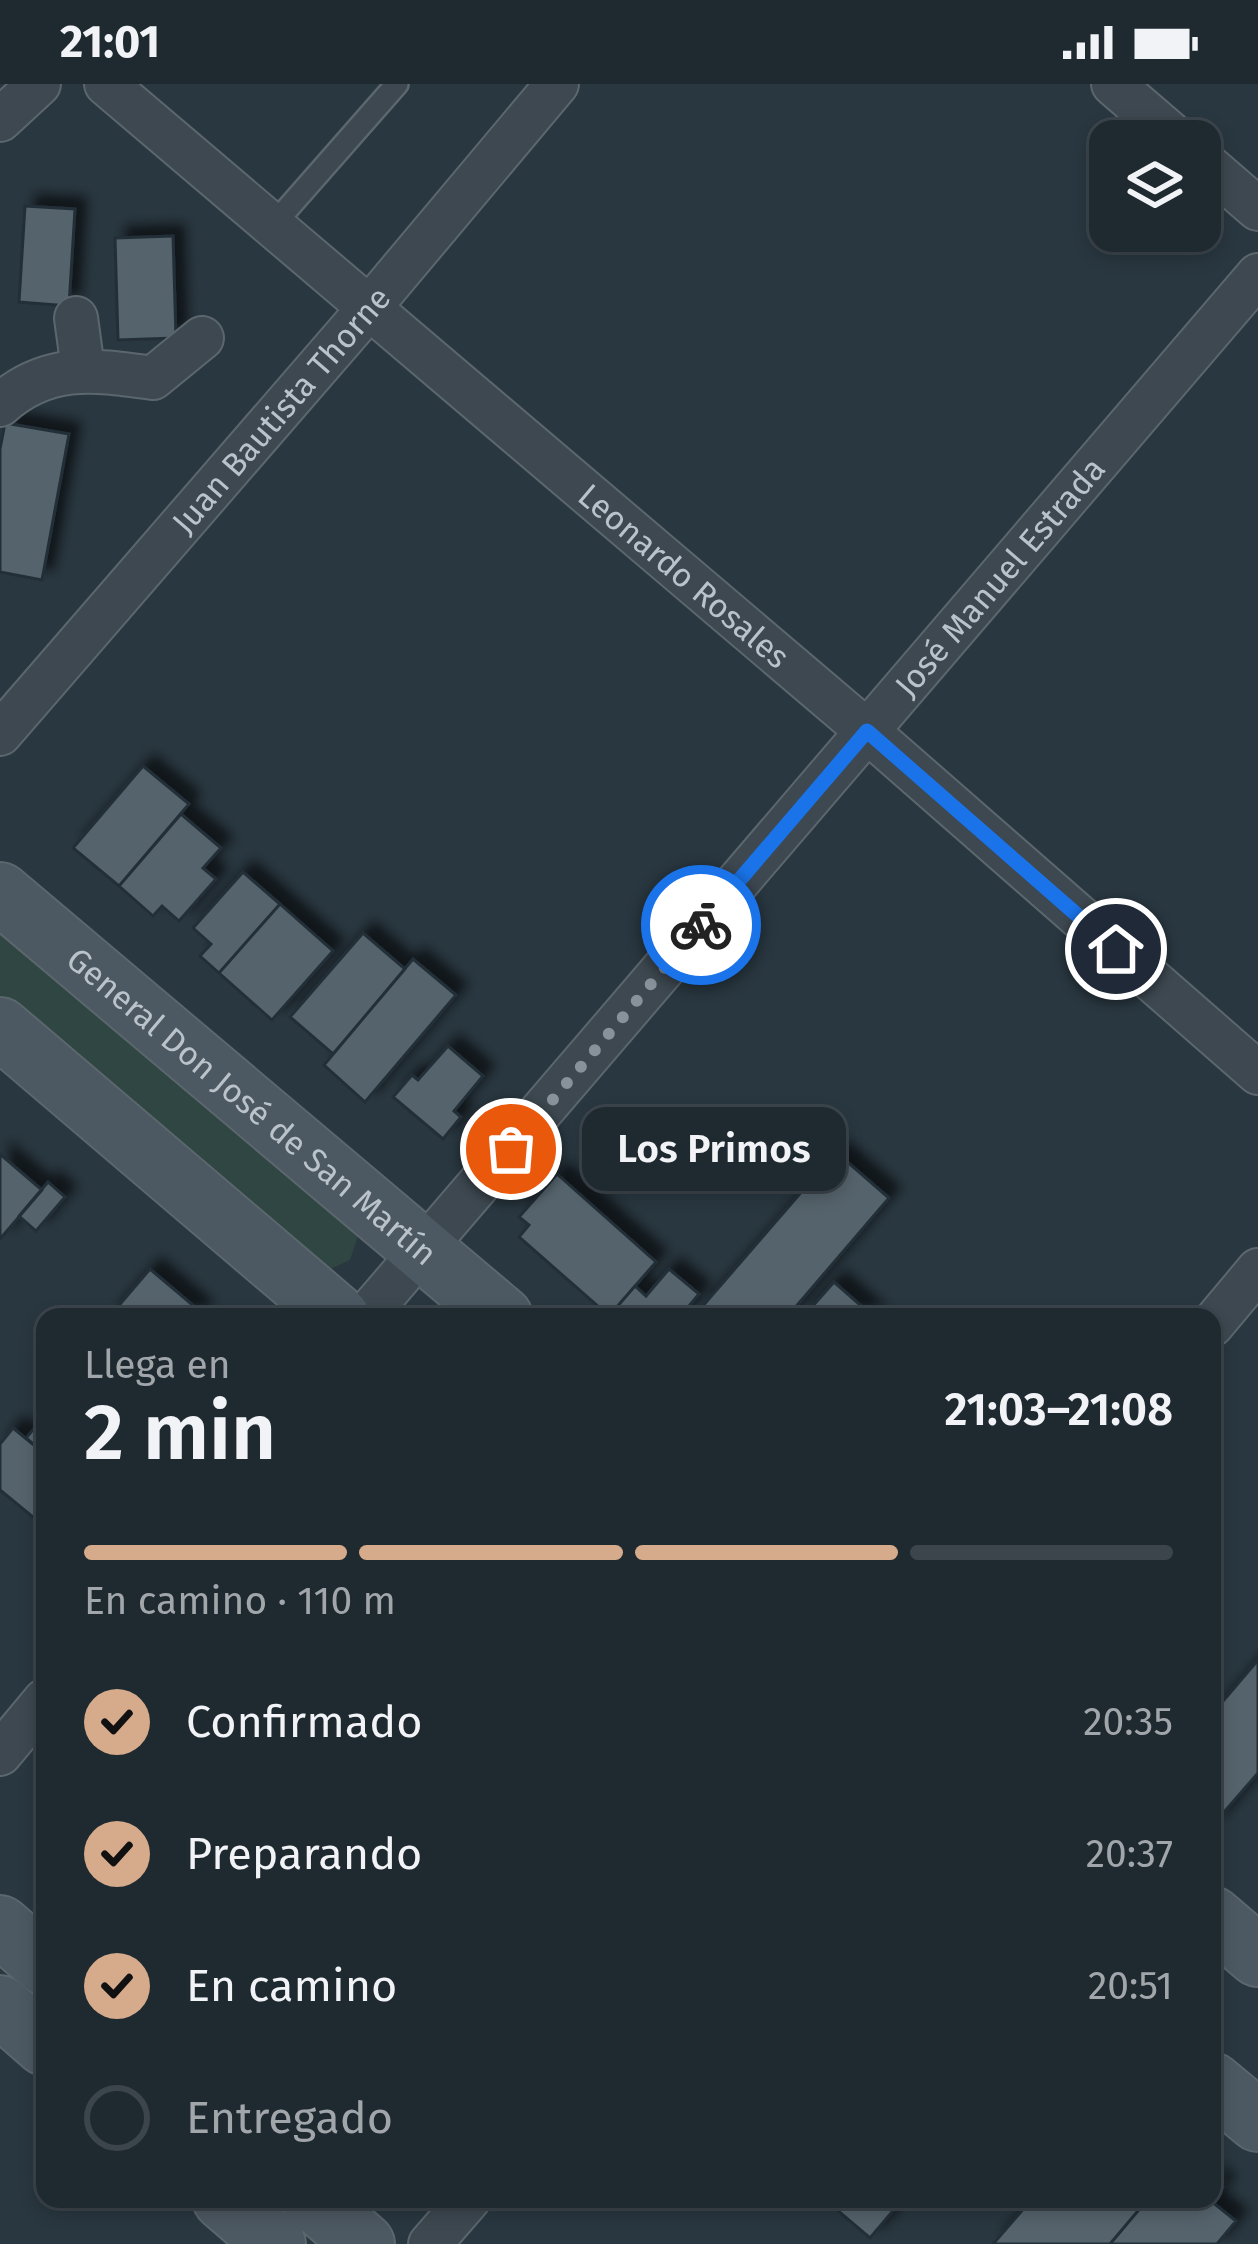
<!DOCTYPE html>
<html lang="es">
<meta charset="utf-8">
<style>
body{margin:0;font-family:"Fira Sans",sans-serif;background:#273138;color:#f1f3f6;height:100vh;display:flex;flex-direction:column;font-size:45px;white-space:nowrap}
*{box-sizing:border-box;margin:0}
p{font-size:39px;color:#a1a6ab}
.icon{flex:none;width:66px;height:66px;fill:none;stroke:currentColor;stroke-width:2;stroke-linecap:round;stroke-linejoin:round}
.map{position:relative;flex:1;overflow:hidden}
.panel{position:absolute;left:36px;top:1224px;width:1185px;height:900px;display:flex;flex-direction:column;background:#1f2930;border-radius:24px;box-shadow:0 6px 18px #0003,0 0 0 3px #3c454c}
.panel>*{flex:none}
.tools{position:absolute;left:1089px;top:36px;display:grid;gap:24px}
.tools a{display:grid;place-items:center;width:132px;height:132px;border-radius:24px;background:#1f2930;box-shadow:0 6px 18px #0003,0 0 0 3px #3c454c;font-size:60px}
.pin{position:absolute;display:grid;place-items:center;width:102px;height:102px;color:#fff;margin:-51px;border:6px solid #fff;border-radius:50%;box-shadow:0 3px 12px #0007}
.courier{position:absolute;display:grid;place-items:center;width:120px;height:120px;margin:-60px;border:9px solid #1a73e8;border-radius:50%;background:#fff;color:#222;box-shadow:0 3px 15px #0007}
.bubble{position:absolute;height:84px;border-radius:24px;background:#1f2930;box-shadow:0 6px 18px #0003,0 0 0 3px #3c454c;font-size:39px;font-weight:600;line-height:84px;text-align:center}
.headline em{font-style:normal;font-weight:600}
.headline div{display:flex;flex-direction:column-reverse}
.headline{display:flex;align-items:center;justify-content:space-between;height:204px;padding:0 48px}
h1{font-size:78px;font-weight:600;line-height:90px}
.bar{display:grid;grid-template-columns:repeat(4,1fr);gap:18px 12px;align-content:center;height:144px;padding:0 48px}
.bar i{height:15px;border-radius:9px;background:#3c454c}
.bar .active{background:#d6ab8b}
.bar p{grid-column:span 4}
ol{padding:0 48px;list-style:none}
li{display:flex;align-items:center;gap:36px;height:132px}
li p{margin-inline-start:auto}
li .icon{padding:12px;border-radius:50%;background:#d6ab8b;color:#111;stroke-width:4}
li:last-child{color:#a1a6ab}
li i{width:66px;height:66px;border:6px solid #3c454c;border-radius:50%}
.status{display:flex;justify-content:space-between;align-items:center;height:84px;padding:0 60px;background:#1f2930;direction:ltr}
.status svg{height:33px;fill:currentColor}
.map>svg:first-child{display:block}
</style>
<div class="status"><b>21:01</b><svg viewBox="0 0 49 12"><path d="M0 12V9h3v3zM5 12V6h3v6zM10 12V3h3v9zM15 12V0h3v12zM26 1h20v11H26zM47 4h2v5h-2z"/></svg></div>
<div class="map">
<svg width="1258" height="2160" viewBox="0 0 1258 2160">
<defs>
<filter id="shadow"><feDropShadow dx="11" dy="-11" stdDeviation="6" flood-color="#0009"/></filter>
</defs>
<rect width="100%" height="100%" fill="#293740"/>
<path fill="#2f4643" d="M0 832 355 1140 358 1152 350 1176 326 1187 0 919Z"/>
<path fill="#55646c" stroke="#242f37" stroke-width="3" filter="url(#shadow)" d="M25 122 75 125 69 222 19 218Z
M173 152 176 254 118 256 115 154Z
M5 339 69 350 42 496 0 488V365Z
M143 682 189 720 119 802 73 764Z
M181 730 221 764 203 784 216 795 179 837 162 822 153 832 119 802Z
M243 788 280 820 219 889 200 872 211 860 193 844Z
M280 820 333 867 272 936 219 889Z
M363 849 405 885 333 970 290 933Z
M413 875 456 911 365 1018 324 981Z
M448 962 483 992 454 1027 461 1033 443 1055 393 1013 412 991 418 996Z
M836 1068 889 1114 787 1233H711L701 1224Z
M0 1070 42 1106 0 1155Z
M557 1090 656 1178 609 1232 519 1153 529 1141 519 1133Z
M48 1098 65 1113 36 1147 19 1132Z
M150 1185 201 1228 197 1233H109Z
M669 1185 699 1210 680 1233 609 1232 635 1202 646 1212Z
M834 1198 874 1233H803Z
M45 1331V1370L26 1354Z
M13 1344 45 1370V1443L0 1406V1360Z
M1258 1576V1689L1212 1742V1630Z
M1212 2093 1223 2103 1211 2117 1236 2137 1217 2160H1110L1148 2115H1212Z
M824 2115H903L870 2154Z
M1032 2115H1148L1110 2160H993Z"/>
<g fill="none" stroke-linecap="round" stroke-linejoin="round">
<defs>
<path id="lane" d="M274 140 397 0"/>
<g id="street">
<path id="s1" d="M106 0 867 647 1258 989"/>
<path d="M1113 0 1179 57"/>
<path d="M0 36 39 0"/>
<path d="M1200 75 1258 125"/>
<path d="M76 234 83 285"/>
<path d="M0 321C48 278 95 286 153 294L202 254"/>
<path id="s2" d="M0 650 369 224 557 0"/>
<path id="s3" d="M365 1233 1258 191"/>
<path d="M1212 1241 1258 1186"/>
<path d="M0 1670 45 1616"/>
<path d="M430 2160 469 2115"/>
</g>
<g id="secondary">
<path id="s4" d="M0 809 502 1233"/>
<path d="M0 944 339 1233"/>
<path d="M1212 1833 1258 1872"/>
<path d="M0 1842 45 1881"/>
<path d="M0 1922 45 1961"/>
<path d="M1212 1999 1258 2037"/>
<path d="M223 2115 275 2160"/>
<path d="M312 2115 364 2160"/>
</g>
</defs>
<use href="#lane" stroke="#5b666d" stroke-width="26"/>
<use href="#street" stroke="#5b666d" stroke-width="46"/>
<use href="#secondary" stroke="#5b666d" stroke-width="64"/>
<use href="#lane" stroke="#3d4850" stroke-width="21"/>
<use href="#street" stroke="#3d4850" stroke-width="42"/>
<use href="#secondary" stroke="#4c5862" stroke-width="60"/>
</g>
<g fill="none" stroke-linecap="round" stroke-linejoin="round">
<path stroke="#87929a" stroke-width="12" stroke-dasharray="0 21.6" d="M511 1065 701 841"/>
<path stroke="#1a73e8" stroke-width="15" d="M701 841 867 647 1116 865"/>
</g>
<g text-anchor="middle" stroke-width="9" stroke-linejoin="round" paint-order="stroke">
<g font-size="33" fill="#bac3ca" stroke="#222d35">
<text dy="12" stroke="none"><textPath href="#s2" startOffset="429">Juan Bautista Thorne</textPath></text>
<text dy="12" stroke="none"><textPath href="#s1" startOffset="759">Leonardo Rosales</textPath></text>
<text dy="12" stroke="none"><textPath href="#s3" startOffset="975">José Manuel Estrada</textPath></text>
<text dy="12" stroke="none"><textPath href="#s4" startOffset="330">General Don José de San Martín</textPath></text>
</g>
</g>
</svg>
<div class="tools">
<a><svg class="icon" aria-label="layers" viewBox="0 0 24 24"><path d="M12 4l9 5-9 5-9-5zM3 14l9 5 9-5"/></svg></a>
</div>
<div class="pin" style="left:511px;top:1065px;background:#ea580c"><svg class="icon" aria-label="bag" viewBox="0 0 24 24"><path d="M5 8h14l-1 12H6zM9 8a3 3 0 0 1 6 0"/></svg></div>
<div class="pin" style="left:1116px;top:865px;background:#1f2937"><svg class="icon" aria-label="home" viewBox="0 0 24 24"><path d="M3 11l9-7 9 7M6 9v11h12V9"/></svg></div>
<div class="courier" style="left:701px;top:841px"><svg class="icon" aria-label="bike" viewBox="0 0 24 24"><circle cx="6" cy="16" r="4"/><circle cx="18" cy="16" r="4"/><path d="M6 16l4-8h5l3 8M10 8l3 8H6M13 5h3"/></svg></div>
<div class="bubble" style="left:582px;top:1023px;width:264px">Los Primos</div>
<section class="panel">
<div class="headline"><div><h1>2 min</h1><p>Llega en</p></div><em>21:03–21:08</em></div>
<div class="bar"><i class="active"></i><i class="active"></i><i class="active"></i><i></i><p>En camino · 110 m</p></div>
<ol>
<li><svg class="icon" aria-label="check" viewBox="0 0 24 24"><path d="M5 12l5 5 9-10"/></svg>Confirmado<p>20:35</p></li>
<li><svg class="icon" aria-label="check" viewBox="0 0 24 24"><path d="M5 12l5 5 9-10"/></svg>Preparando<p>20:37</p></li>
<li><svg class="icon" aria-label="check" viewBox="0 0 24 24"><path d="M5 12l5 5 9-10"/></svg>En camino<p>20:51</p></li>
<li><i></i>Entregado</li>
</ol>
</section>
</div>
